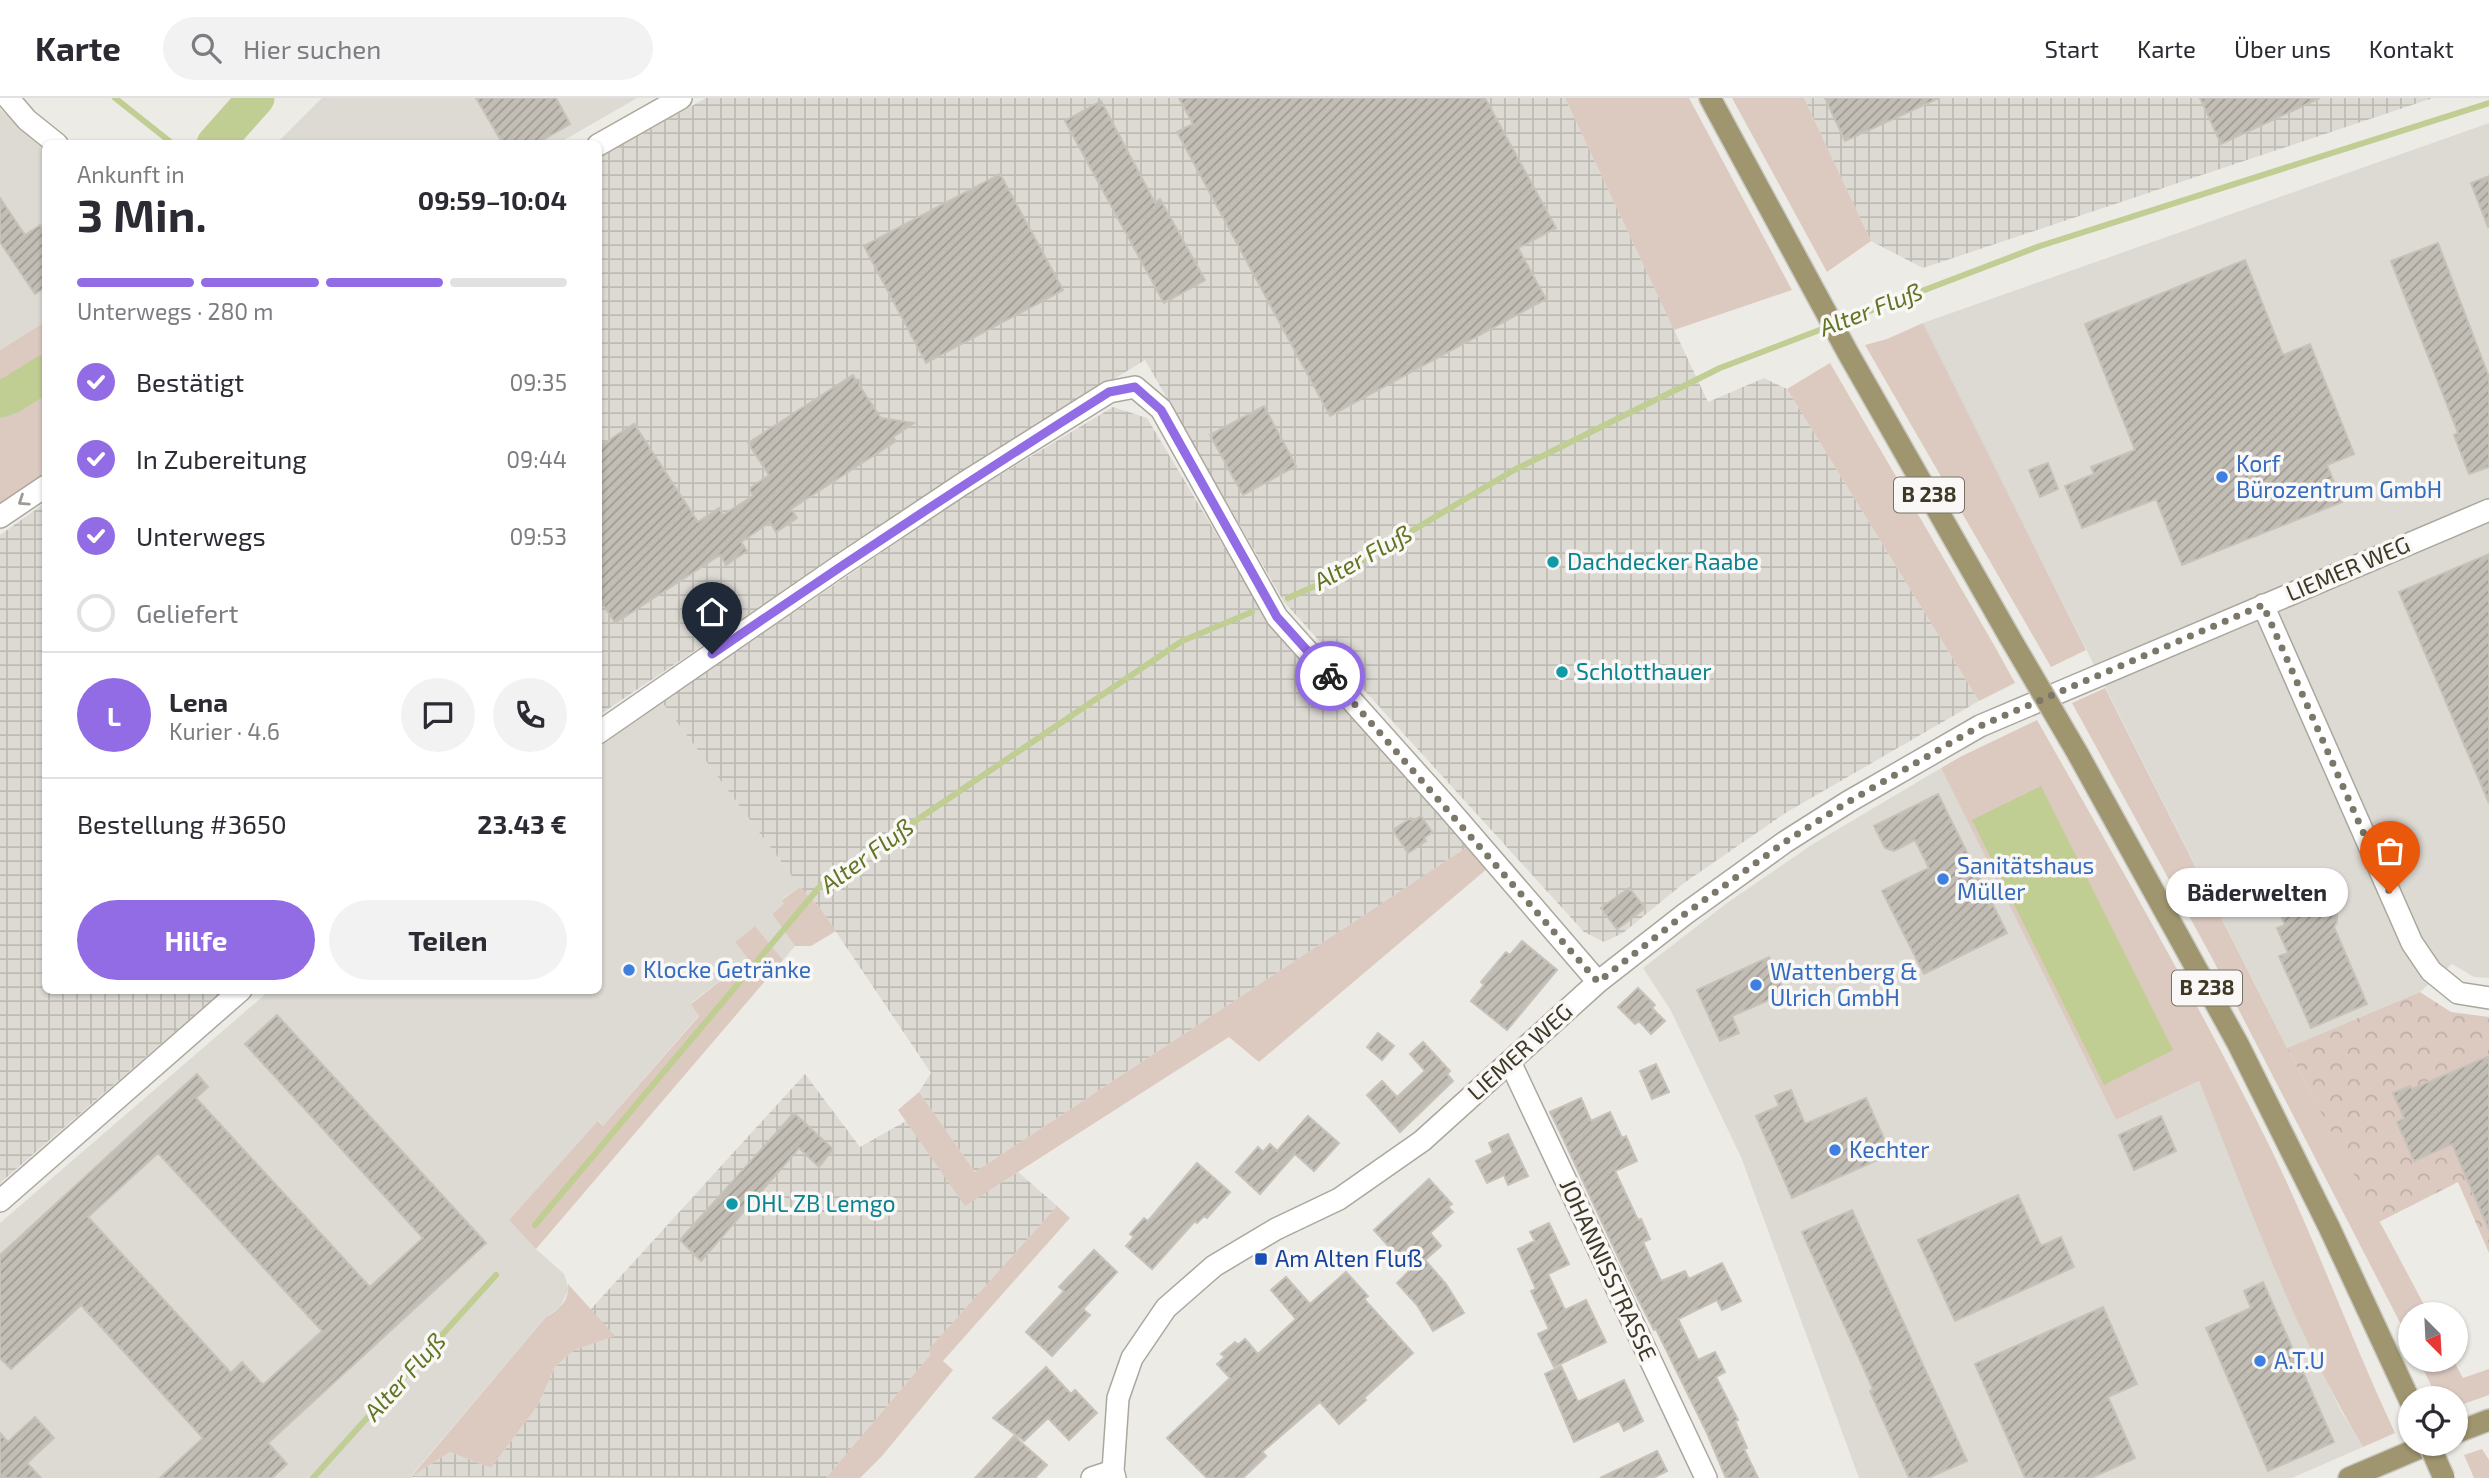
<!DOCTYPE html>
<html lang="de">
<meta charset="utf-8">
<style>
body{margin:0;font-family:"Exo 2",sans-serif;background:#f2f2f3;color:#2b2b33;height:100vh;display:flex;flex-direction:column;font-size:26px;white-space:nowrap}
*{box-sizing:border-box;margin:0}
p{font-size:23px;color:#7c7c81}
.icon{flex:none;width:38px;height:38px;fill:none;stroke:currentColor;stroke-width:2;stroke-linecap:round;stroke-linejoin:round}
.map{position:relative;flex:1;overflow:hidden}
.drawer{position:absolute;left:42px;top:42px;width:560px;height:854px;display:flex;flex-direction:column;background:#fff;border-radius:10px;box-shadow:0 2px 5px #0004}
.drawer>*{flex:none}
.needle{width:46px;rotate:156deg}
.controls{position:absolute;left:2398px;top:1204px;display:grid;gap:14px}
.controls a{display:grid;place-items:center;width:70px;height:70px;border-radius:50%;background:#fff;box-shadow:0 2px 5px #0004;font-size:35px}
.pin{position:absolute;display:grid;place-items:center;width:60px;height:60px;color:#fff;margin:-72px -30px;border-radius:50% 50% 50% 0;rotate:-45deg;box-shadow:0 0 7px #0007}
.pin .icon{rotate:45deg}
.courier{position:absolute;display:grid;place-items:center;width:70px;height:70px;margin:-35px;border:5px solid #926ce5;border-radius:50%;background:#fff;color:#222;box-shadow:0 2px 9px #0007}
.bubble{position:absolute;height:49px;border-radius:24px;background:#fff;box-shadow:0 2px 5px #0004;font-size:23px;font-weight:700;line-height:49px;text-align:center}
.overview em{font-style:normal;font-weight:700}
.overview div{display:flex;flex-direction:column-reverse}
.overview{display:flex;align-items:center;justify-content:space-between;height:119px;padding:0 35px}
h1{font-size:46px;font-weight:700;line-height:52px}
.bar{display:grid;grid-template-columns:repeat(4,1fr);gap:10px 7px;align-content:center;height:84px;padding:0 35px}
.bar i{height:9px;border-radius:5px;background:#e1e1e2}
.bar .current{background:#926ce5}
.bar p{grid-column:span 4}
.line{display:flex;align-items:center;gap:18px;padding:0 35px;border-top:2px solid #e1e1e2}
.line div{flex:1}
.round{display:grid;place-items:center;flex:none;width:74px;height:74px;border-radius:37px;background:#f2f2f3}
ol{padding:0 35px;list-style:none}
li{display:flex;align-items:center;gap:21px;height:77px}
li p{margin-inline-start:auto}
li .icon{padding:7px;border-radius:50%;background:#926ce5;color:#fff;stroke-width:4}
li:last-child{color:#7c7c81}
li i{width:38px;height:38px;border:4px solid #e1e1e2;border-radius:50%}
.cta{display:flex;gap:14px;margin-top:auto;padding:14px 35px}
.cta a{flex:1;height:80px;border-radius:42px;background:#926ce5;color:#fff;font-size:28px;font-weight:700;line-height:80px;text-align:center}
.cta a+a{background:#f2f2f3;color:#2b2b33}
header{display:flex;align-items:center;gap:42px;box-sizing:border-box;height:98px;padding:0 35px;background:#fff;border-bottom:2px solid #e1e1e2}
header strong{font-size:33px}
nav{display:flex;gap:38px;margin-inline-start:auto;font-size:24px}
.search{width:490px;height:63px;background:#f2f2f3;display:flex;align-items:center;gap:18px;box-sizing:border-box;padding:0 24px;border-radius:38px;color:#7c7c81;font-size:26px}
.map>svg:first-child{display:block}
</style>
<header>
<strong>Karte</strong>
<div class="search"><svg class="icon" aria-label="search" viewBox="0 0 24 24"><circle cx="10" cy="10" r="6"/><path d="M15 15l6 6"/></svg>Hier suchen</div>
<nav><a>Start</a><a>Karte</a><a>Über uns</a><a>Kontakt</a></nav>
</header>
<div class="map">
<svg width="2489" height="1380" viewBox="0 0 2489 1380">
<defs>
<pattern id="industrial-grid" width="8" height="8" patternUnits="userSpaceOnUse" patternTransform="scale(1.75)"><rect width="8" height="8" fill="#dddad4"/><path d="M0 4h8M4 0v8" fill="none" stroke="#bfbcb6"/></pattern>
<pattern id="forest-crowns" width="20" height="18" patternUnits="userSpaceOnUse" patternTransform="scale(1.75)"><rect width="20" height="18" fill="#dccac1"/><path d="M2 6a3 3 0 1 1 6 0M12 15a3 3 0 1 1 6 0" fill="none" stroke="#beaea6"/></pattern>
<pattern id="building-hatch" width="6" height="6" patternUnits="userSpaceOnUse" patternTransform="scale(1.75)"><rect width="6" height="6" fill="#c2beb5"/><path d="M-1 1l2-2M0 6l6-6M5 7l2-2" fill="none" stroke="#9f9b93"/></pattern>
</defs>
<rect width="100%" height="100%" fill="#edebe6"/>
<path fill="#dddad4" d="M322 0H637L559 45 276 46Z
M0 11 46 51 45 224 0 252Z
M2489 25V880L2474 879 2452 866 2420 894 2287 950 1948 277 1923 225Z
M662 604 800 789 782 801 785 806 772 816 795 848 783 862 755 828 735 844 748 861 691 905 699 917 603 1028 599 1023 509 1122 536 1151 564 1176 569 1191 560 1209 546 1219 411 1378 412 1380H0V1125L269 893 598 892 599 647Z
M1941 670 2116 1022 2199 983 2303 1235 2341 1313 2363 1349 2292 1380H1859L1741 1059 1670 911 1643 870 1727 805 1813 746Z"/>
<path fill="url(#industrial-grid)" d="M706 0H1565L1708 304 1764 280 1787 291 1979 603 1787 714 1684 785 1623 835 1604 844 1584 834 1284 504 1145 262 948 383 599 617V60Z
M1804 0H2433L1923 170 1871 143Z
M1113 309 1147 320 1267 521 1467 749 975 1074 919 994 931 975 820 810 800 789 662 604 968 396Z
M45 405 46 892 222 893 0 1085V437Z
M805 976 860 1049 906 1023 965 1107 1018 1074 1057 1108 929 1251 931 1256 826 1380 411 1379 450 1354 491 1370 538 1307 555 1269 574 1252 614 1238 590 1212Z"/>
<path fill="#dccac1" d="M1565 0H1689L1792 192 1674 232Z
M1732 0H1804L1871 143 1827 174Z
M45 224V377L0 408V252Z
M1923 225 2086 552 2051 569 1865 247 1887 241Z
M1830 265 1994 547 2015 585 1979 603 1787 291Z
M2105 590 2287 950 2429 1216H2410V1244L2212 860 2072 605Z
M2037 622C2117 763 2198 904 2270 1049 2316 1143 2351 1241 2395 1335L2363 1349C2294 1234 2249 1106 2199 983L2116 1022 1941 670 1962 658Z
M1467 749 1488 770 1259 964 1229 939 965 1108 898 1012 919 994 975 1074Z
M800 789 820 810 836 833 811 848H795L772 816 784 806 782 802Z
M755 828 783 862 536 1151 509 1122 598 1023 603 1028 699 918 691 906 748 861 735 844Z
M1057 1108 1070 1120 943 1263 953 1272 882 1358 860 1380H826L931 1256 928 1252Z
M568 1186 615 1238 574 1252 555 1269 538 1307 491 1370 450 1354 411 1379 546 1219C559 1212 570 1202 568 1186Z
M2419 1262H2453L2463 1280 2489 1271V1297L2455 1309V1300H2437Z
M2482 1351 2489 1362V1380H2474L2464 1357Z"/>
<path fill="url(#forest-crowns)" d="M2420 894 2451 914 2489 919V1155L2458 1084 2379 1124 2287 950Z"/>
<path fill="#c0cd93" d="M2041 688 2173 952 2104 987 1972 722Z"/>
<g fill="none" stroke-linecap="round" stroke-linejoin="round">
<path stroke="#c0cd93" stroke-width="6" d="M115 0 173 46
M1288 500 1331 481 1514 372 1720 270 2040 148 2489 5
M535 1127 822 786 1182 543 1252 514
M313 1380 496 1177"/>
<path stroke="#c0cd93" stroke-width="37" d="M215 46 256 0
M0 301 11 297 46 275"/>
</g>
<path fill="url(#building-hatch)" stroke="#c7c2b9" stroke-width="2" fill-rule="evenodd" d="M476 0H556L570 26 536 46H503Z
M1179 0H1485L1556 130 1518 150 1546 201 1330 318 1177 34 1193 26Z
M1825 0H1939L1845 43Z
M2200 0H2320L2221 46Z
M1101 3 1155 105 1160 101 1205 182 1164 205 1065 23Z
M1000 76 1063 192 926 265 864 148Z
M2489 78V129H2488L2471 85Z
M0 100 25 137 40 127 46 135V189L35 196 0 144Z
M2438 145 2489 279V369L2469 376 2454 337 2458 335 2391 163Z
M2245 162 2283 257 2310 246 2354 356 2327 367 2342 404 2182 467 2156 401 2082 430 2065 388 2094 376 2091 369 2135 352 2085 226Z
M853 277 855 281 860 282 859 287 881 320 914 325 893 339 896 343 791 411 797 420 776 434 770 424 741 444 747 453 726 467 720 457 615 525 604 508H599L601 503 598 499V349L634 326 698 424 719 410 723 417 753 398 749 391 769 377 748 345Z
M1264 308 1296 368 1243 397 1210 337Z
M2048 365 2058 391 2040 399 2029 372Z
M2489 456V705L2399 494Z
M1938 696 2007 835 1924 876 1882 793 1929 770 1915 742 1894 753 1885 750 1874 728Z
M1421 718 1432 734 1424 740 1426 743 1408 755 1393 732 1411 720 1413 723Z
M2312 777 2324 805 2334 809 2337 814V824L2334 829 2367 906 2311 930 2279 858 2288 855 2277 830 2285 827 2271 794Z
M1629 790 1645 810 1617 831 1601 810Z
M1522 843 1557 872 1507 932 1471 903 1484 887 1481 884 1506 854 1510 857Z
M1769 859 1785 895 1732 918 1739 935 1720 943 1697 892Z
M1638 890 1655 907 1652 910 1665 923 1651 936 1639 923 1635 926 1618 909Z
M277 917 486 1145 268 1345 287 1366 272 1380H160L203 1340 81 1207 11 1271 0 1260V1157L197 976 208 989 196 1000 370 1189 423 1140 245 946ZM158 1055 322 1233 263 1287 242 1264 231 1275 88 1119Z
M1378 935 1394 948 1382 962 1367 949Z
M1423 944 1450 973 1447 976 1453 983 1400 1034 1367 997 1382 983 1397 999 1425 973 1410 956Z
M2489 958V1132L2452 1046 2414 1063 2397 1024 2404 1020 2393 995 2410 988 2412 991Z
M1656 966 1669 994 1652 1001 1640 973Z
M1791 992 1805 1026 1866 1000 1891 1056 1792 1100 1756 1018 1779 1008 1775 998Z
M1581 1000 1591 1023 1610 1014 1622 1040 1626 1038 1637 1063 1615 1073 1638 1122 1641 1121 1650 1141 1643 1144 1661 1183 1685 1173 1689 1181 1722 1165 1741 1203 1722 1212 1717 1202 1678 1221 1698 1262 1715 1254 1725 1274 1716 1279 1738 1322 1735 1323 1747 1350 1744 1351 1758 1380H1726L1707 1335 1656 1231 1654 1232 1634 1193 1561 1036 1550 1014Z
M794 1015 833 1051 819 1069 799 1050 701 1163 680 1142Z
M1308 1018 1339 1045 1314 1073 1295 1056 1260 1096 1236 1074 1258 1049 1263 1054 1270 1046 1277 1053Z
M2161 1018 2176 1053 2134 1072 2119 1037Z
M1508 1036 1528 1078 1508 1087 1504 1077 1487 1085 1476 1063 1493 1055 1489 1045Z
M1197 1065 1230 1094 1207 1120 1204 1118 1197 1125 1195 1123 1152 1171 1126 1148 1134 1139 1130 1136 1144 1120 1148 1123Z
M1429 1081 1452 1106 1448 1109 1453 1114 1430 1135 1441 1148 1425 1162 1446 1186 1464 1215 1433 1233 1417 1207 1397 1185 1410 1172 1374 1132Z
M2018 1097 2041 1148 2061 1139 2074 1169 1955 1223 1918 1142Z
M1852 1112 1967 1363 1928 1380H1909L1870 1293 1873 1291 1802 1134Z
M1549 1125 1569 1166 1548 1176 1565 1212 1586 1202 1606 1244 1554 1269 1538 1236 1549 1231 1531 1193 1536 1191 1518 1151 1535 1143 1530 1134Z
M1094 1152 1117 1174 1083 1211 1090 1217 1052 1258 1026 1234 1064 1193 1059 1189Z
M1346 1174 1368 1198 1364 1201 1413 1255 1364 1300 1366 1302 1339 1326 1320 1304 1262 1354 1266 1358 1243 1380H1207L1167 1340 1230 1280 1217 1266 1225 1259 1221 1256 1235 1244 1238 1247 1245 1241 1258 1256 1296 1221 1271 1192 1286 1179 1310 1206Z
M2263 1184 2334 1344 2268 1373 2206 1230 2251 1210 2244 1193Z
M2103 1209 2137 1286 2108 1299 2135 1360 2091 1380H2025L1975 1266Z
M1561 1268 1578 1304 1624 1282 1643 1323 1624 1333 1619 1323 1574 1344 1545 1276Z
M1046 1269 1071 1296 1075 1292 1097 1315 1069 1342 1048 1320 1024 1343 993 1320Z
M35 1319 54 1340 27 1365 41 1380H0V1335L8 1344Z
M1014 1338 1047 1367 1035 1380H975Z
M1657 1353 1667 1373 1653 1380H1600Z"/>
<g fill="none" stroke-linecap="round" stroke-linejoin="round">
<defs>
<path id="street" d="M0 419 46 388
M2263 507 2412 845 2431 873 2458 895 2489 900
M598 635 841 467 961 387 1109 294 1135 289 1161 311 1277 519 1448 710 1598 884
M1510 964 1706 1380
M0 1103 241 892
M1092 1380 1113 1373
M1115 1380 1113 1373 1118 1300 1132 1260 1166 1210 1214 1168 1276 1131 1339 1101 1422 1043 1598 884 1685 816 1785 744 1848 704 1980 628 2489 412"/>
<path id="secondary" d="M8 0 27 22 57 46
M598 47 681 0"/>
<path id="primary" d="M1710 0 1848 255 2009 538
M2078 656 2238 946 2329 1129 2410 1303
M2455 1335 2489 1322
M2349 1380 2429 1346"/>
</defs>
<use href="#street" stroke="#aaa79d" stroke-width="24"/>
<use href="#secondary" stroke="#ada899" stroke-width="24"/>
<use href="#primary" stroke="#c9c8c2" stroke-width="24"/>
<use href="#street" stroke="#fff" stroke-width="21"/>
<use href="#secondary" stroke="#fff" stroke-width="21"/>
<use href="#primary" stroke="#9f966f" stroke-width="21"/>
<defs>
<path id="primary-bridge" d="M2009 538 2078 656
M2429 1346 2444 1380"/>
</defs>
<use href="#primary-bridge" stroke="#c9c8c2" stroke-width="24" stroke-linecap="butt"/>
<use href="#primary-bridge" stroke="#9f966f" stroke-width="21"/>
</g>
<defs><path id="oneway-chevron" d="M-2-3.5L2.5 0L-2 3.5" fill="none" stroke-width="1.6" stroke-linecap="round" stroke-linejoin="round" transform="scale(1.75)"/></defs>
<use stroke="#9e9c92" href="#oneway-chevron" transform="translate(23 403) rotate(146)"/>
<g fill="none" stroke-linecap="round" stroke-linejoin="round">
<path stroke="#7b7769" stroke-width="7" stroke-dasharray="0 12.6" d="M1330 578 1598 884 1685 816 1785 744 1848 704 1980 628 2263 507 2390 795"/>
<path stroke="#926ce5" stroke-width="9" d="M712 556C843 466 975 379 1109 294L1135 289 1161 312 1277 519 1330 578"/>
</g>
<g fill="#3f7fe0" stroke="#faf8f6" stroke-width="2.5">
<circle cx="2222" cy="379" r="7"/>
<circle cx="1943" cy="781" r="7"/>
<circle cx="629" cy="872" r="7"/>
<circle cx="1756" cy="887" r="7"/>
<circle cx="1835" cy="1052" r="7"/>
<circle cx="2260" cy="1263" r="7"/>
</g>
<g fill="#0f9aa8" stroke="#faf8f6" stroke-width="2.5">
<circle cx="1553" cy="464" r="7"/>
<circle cx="1562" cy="574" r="7"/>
<circle cx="732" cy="1106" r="7"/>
</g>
<rect fill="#1a4fb4" stroke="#faf8f6" stroke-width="2.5" x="1254" y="1154" width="14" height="14" rx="3.5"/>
<g text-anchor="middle" stroke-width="7" stroke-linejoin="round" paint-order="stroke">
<g fill="#faf8f6" stroke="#767264" stroke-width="2">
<rect x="1894" y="379.5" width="70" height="35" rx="5"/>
<rect x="2172" y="872.5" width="70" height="35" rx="5"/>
</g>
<g font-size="21" font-weight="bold" fill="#3e3926">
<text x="1929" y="404">B 238</text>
<text x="2207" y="897">B 238</text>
</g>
<g font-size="23" fill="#366cbe" stroke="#faf8f6" text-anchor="start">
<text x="2236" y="374">Korf<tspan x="2236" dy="26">Bürozentrum GmbH</tspan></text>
<text x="1957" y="776">Sanitätshaus<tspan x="1957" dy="26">Müller</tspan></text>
<text x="643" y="880">Klocke Getränke</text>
<text x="1770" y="882">Wattenberg &amp;<tspan x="1770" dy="26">Ulrich GmbH</tspan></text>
<text x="1849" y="1060">Kechter</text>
<text x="2274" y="1271">A.T.U</text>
</g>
<g font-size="23" fill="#0d838f" stroke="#faf8f6" text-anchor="start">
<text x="1567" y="472">Dachdecker Raabe</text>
<text x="1576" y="582">Schlotthauer</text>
<text x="746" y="1114">DHL ZB Lemgo</text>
</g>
<g font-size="23" fill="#3e3926" stroke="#faf8f6">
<text transform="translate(2348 471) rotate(-23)" y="8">LIEMER WEG</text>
<text transform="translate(1520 954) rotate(-42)" y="8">LIEMER WEG</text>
<text transform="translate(1608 1172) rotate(65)" y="8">JOHANNISSTRASSE</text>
</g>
<g font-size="23" fill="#164399" stroke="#faf8f6" text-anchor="start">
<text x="1275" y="1169">Am Alten Fluß</text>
</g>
<g font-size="24" font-style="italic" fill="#627525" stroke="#faf8f6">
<text transform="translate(1871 212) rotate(-21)" y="8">Alter Fluß</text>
<text transform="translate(1363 460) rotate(-29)" y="8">Alter Fluß</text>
<text transform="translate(867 758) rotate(-36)" y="8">Alter Fluß</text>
<text transform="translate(405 1279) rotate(-48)" y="8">Alter Fluß</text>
</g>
</g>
</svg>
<div class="controls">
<a><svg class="needle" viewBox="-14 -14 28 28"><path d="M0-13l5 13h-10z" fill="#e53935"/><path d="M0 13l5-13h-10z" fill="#7c7c81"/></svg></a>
<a><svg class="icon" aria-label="locate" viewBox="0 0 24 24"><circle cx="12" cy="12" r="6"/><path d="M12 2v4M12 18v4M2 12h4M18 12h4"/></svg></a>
</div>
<div class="pin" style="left:2390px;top:795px;background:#ea580c"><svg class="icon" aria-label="bag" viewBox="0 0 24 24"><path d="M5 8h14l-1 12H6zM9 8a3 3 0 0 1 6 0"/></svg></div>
<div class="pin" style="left:712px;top:556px;background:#1f2937"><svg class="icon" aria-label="home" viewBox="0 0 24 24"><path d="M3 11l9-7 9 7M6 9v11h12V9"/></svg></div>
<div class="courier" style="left:1330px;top:578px"><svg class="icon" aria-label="bike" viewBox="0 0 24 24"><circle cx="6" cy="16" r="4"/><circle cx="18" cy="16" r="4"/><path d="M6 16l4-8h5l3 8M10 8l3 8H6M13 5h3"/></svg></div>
<div class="bubble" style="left:2166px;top:770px;width:182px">Bäderwelten</div>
<section class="drawer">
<div class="overview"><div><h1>3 Min.</h1><p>Ankunft in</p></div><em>09:59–10:04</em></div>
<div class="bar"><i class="current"></i><i class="current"></i><i class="current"></i><i></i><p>Unterwegs · 280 m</p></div>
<ol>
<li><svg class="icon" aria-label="check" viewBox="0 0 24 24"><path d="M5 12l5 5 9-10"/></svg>Bestätigt<p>09:35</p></li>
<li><svg class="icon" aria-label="check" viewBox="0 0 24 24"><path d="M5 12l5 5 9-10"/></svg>In Zubereitung<p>09:44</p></li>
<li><svg class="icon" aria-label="check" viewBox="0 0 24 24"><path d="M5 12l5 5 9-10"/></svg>Unterwegs<p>09:53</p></li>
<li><i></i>Geliefert</li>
</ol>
<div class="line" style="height:126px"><b class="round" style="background:#926ce5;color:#fff">L</b><div><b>Lena</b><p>Kurier · 4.6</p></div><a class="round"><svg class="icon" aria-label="chat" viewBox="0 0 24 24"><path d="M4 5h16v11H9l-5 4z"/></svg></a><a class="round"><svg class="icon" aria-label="phone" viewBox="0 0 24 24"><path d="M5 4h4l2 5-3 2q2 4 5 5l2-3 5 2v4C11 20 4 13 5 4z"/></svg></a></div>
<div class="line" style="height:91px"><div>Bestellung #3650</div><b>23.43 €</b></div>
<div class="cta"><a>Hilfe</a><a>Teilen</a></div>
</section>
</div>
